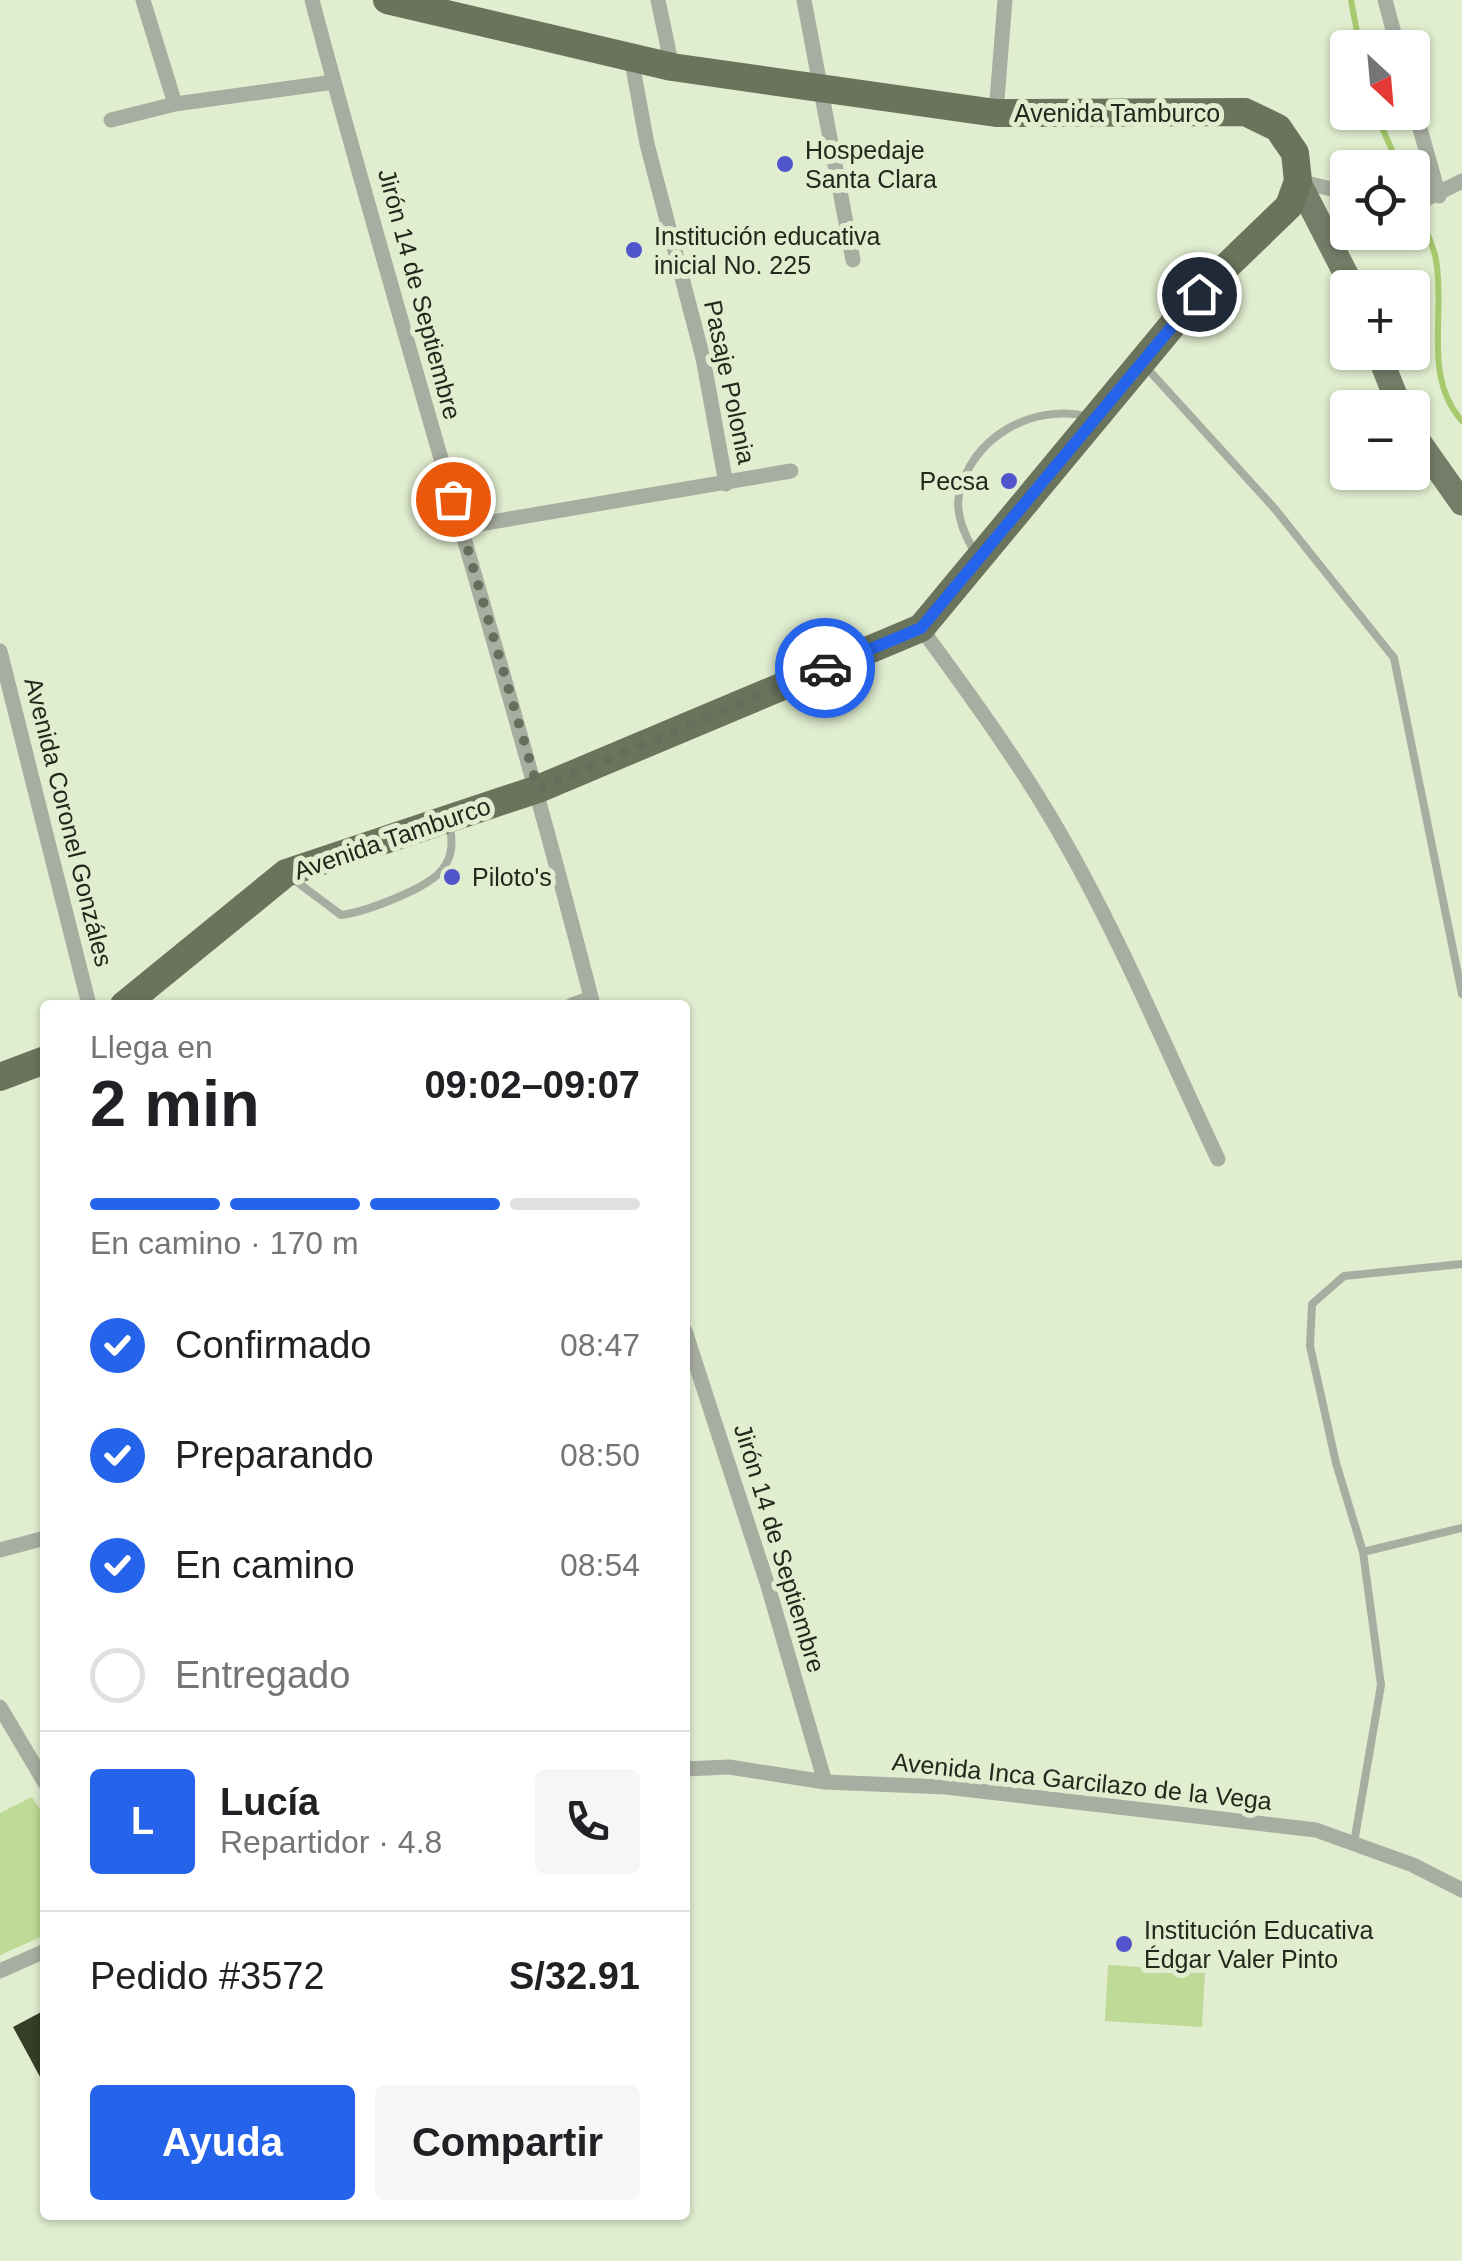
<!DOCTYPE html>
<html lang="es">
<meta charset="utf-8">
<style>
body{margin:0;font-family:Helvetica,sans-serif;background:#f6f6f6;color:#202124;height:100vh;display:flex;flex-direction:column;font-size:38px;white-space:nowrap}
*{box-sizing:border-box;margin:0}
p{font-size:32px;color:#757577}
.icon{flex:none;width:55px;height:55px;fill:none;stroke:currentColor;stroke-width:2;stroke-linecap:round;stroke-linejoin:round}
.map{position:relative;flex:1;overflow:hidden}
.drawer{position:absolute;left:40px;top:1000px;width:650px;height:1220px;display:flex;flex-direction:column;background:#fff;border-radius:10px;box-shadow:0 2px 8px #0004}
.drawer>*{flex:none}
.needle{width:65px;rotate:154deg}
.buttons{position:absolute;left:1330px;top:30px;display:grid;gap:20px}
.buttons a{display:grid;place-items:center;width:100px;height:100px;border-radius:10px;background:#fff;box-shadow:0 2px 8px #0004;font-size:50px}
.pin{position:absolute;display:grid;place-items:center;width:85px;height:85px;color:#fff;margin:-42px;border:5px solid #fff;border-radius:50%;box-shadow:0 2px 10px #0007}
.courier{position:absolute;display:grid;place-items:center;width:100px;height:100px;margin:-50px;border:8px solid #2563eb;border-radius:50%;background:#fff;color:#222;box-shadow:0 2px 12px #0007}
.summary em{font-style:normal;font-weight:700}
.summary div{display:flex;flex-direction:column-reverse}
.summary{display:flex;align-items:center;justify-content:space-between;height:170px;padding:0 50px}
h1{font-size:65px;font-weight:700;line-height:75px}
.bar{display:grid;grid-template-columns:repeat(4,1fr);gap:15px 10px;align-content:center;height:120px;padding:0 50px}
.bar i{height:12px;border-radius:8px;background:#e0e0e0}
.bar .on{background:#2563eb}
.bar p{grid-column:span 4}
.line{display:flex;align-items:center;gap:25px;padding:0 50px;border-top:2px solid #e0e0e0}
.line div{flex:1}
.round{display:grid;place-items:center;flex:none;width:105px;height:105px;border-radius:10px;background:#f6f6f6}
ol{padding:0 50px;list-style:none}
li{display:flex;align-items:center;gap:30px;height:110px}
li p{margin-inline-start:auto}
li .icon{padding:10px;border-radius:50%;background:#2563eb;color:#fff;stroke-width:4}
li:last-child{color:#757577}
li i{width:55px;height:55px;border:5px solid #e0e0e0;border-radius:50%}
.button{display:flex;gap:20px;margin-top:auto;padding:20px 50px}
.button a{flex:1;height:115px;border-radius:10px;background:#2563eb;color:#fff;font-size:40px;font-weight:700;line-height:115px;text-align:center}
.button a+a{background:#f6f6f6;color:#202124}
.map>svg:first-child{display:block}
</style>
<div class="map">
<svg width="1462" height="2261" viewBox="0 0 1462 2261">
<rect width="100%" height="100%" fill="#e0edcf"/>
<path fill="#beda96" d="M32 1797 45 1817V1935L0 1955V1813Z
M1108 1965 1205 1971 1202 2027 1105 2021Z"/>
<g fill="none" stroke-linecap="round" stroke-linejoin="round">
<path stroke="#a7ca6e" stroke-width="6" d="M1351 0 1360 48
M1375 112 1400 168
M1416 207C1422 224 1433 242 1436 260 1446 314 1422 376 1462 421"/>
</g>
<path fill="#353e26" d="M45 2010V2086L13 2027Z"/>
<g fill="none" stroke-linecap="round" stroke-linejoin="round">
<path stroke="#a8ada1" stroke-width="8" d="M1145 366 1275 509 1394 658 1462 994
M976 555C966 537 955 516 959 495 971 437 1032 404 1086 416
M293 879 341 915C365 912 427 889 442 870 454 855 452 841 450 824
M1363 1552 1462 1528
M1354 1843 1381 1685 1363 1552 1336 1463 1310 1346 1312 1304 1344 1276 1462 1264"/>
<path stroke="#a8ada1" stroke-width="15" d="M143 0 175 104
M312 0C401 336 507 668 593 1005
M658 0 672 67
M804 0 853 260
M1385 0 1398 48
M631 57 647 144 703 358 726 484
M1412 100 1439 196
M996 113 1005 0
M111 120 175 104 334 82
M1298 181 1348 193
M1412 206 1462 181
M462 527 791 471
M921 628C969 694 1017 759 1058 830 1119 935 1166 1049 1218 1159
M0 651 89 1005
M572 1005 591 998
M685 1331 768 1586 825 1782
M0 1550 45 1538
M0 1707 45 1783
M685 1769 729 1767 825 1782 946 1787 1316 1830 1413 1865 1462 1890
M0 1971 45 1951"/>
<path stroke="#737d67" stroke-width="25" d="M1298 181 1353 288
M1378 352 1400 408
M1412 432 1462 503"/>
<path stroke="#6a745c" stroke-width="28" d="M124 1005 286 873 538 789 921 628 1199 293 1289 206 1298 181 1295 153 1278 128 1245 112 996 113 672 67 387 0
M0 1077 45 1060"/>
</g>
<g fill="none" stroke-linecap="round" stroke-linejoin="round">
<path stroke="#656d5b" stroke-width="10" stroke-dasharray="0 18" d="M453 499 538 789 825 668"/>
<path stroke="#2563eb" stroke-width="12" d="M825 668 921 628 1199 294"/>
</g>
<g fill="#5055cc" stroke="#e0edcf" stroke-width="4">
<circle cx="785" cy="164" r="10"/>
<circle cx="634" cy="250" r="10"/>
<circle cx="1009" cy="481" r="10"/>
<circle cx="452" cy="877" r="10"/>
<circle cx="1124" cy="1944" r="10"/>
</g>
<g text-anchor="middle" stroke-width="10" stroke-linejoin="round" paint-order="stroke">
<g font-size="25" fill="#23281d" stroke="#e0edcf">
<text x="1117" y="122">Avenida Tamburco</text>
<text transform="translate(420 294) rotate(75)" y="9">Jirón 14 de Septiembre</text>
<text transform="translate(730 382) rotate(78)" y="9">Pasaje Polonia</text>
<text transform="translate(69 822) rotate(76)" y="9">Avenida Coronel Gonzáles</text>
<text transform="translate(392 838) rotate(-19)" y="9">Avenida Tamburco</text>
<text transform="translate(780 1548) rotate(73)" y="9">Jirón 14 de Septiembre</text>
<text transform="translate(1082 1781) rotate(6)" y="9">Avenida Inca Garcilazo de la Vega</text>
</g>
<g font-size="25" fill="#23281d" stroke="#e0edcf" text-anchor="start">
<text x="805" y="159">Hospedaje<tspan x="805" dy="29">Santa Clara</tspan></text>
<text x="654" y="245">Institución educativa<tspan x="654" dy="29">inicial No. 225</tspan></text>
<text x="989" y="490" text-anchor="end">Pecsa</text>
<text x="472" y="886">Piloto's</text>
<text x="1144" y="1939">Institución Educativa<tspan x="1144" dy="29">Édgar Valer Pinto</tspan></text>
</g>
</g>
</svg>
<div class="buttons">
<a><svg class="needle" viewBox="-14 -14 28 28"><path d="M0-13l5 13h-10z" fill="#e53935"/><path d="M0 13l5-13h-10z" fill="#757577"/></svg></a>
<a><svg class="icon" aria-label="locate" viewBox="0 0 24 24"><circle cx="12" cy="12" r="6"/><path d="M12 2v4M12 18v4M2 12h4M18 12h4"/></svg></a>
<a>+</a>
<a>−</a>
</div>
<div class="pin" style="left:453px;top:499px;background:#ea580c"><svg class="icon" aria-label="bag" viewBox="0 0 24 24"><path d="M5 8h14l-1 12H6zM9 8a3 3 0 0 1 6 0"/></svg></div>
<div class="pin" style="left:1199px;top:294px;background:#1f2937"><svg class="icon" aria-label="home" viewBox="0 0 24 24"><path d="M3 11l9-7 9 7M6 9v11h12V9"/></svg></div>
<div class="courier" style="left:825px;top:668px"><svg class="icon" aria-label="car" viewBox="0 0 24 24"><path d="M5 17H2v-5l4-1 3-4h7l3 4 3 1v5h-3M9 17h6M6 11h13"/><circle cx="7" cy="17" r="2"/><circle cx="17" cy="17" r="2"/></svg></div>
<section class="drawer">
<div class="summary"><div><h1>2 min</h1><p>Llega en</p></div><em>09:02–09:07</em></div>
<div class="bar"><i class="on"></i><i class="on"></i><i class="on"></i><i></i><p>En camino · 170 m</p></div>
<ol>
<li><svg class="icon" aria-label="check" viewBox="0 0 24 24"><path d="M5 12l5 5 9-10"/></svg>Confirmado<p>08:47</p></li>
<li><svg class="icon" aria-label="check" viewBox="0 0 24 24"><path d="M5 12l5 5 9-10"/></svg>Preparando<p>08:50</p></li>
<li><svg class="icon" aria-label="check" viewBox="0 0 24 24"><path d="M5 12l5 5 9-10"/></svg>En camino<p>08:54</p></li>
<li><i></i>Entregado</li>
</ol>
<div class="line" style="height:180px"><b class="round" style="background:#2563eb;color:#fff">L</b><div><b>Lucía</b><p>Repartidor · 4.8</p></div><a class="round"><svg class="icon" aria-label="phone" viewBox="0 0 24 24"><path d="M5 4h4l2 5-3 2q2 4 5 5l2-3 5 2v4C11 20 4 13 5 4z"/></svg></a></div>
<div class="line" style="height:130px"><div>Pedido #3572</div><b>S/32.91</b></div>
<div class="button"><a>Ayuda</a><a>Compartir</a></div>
</section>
</div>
